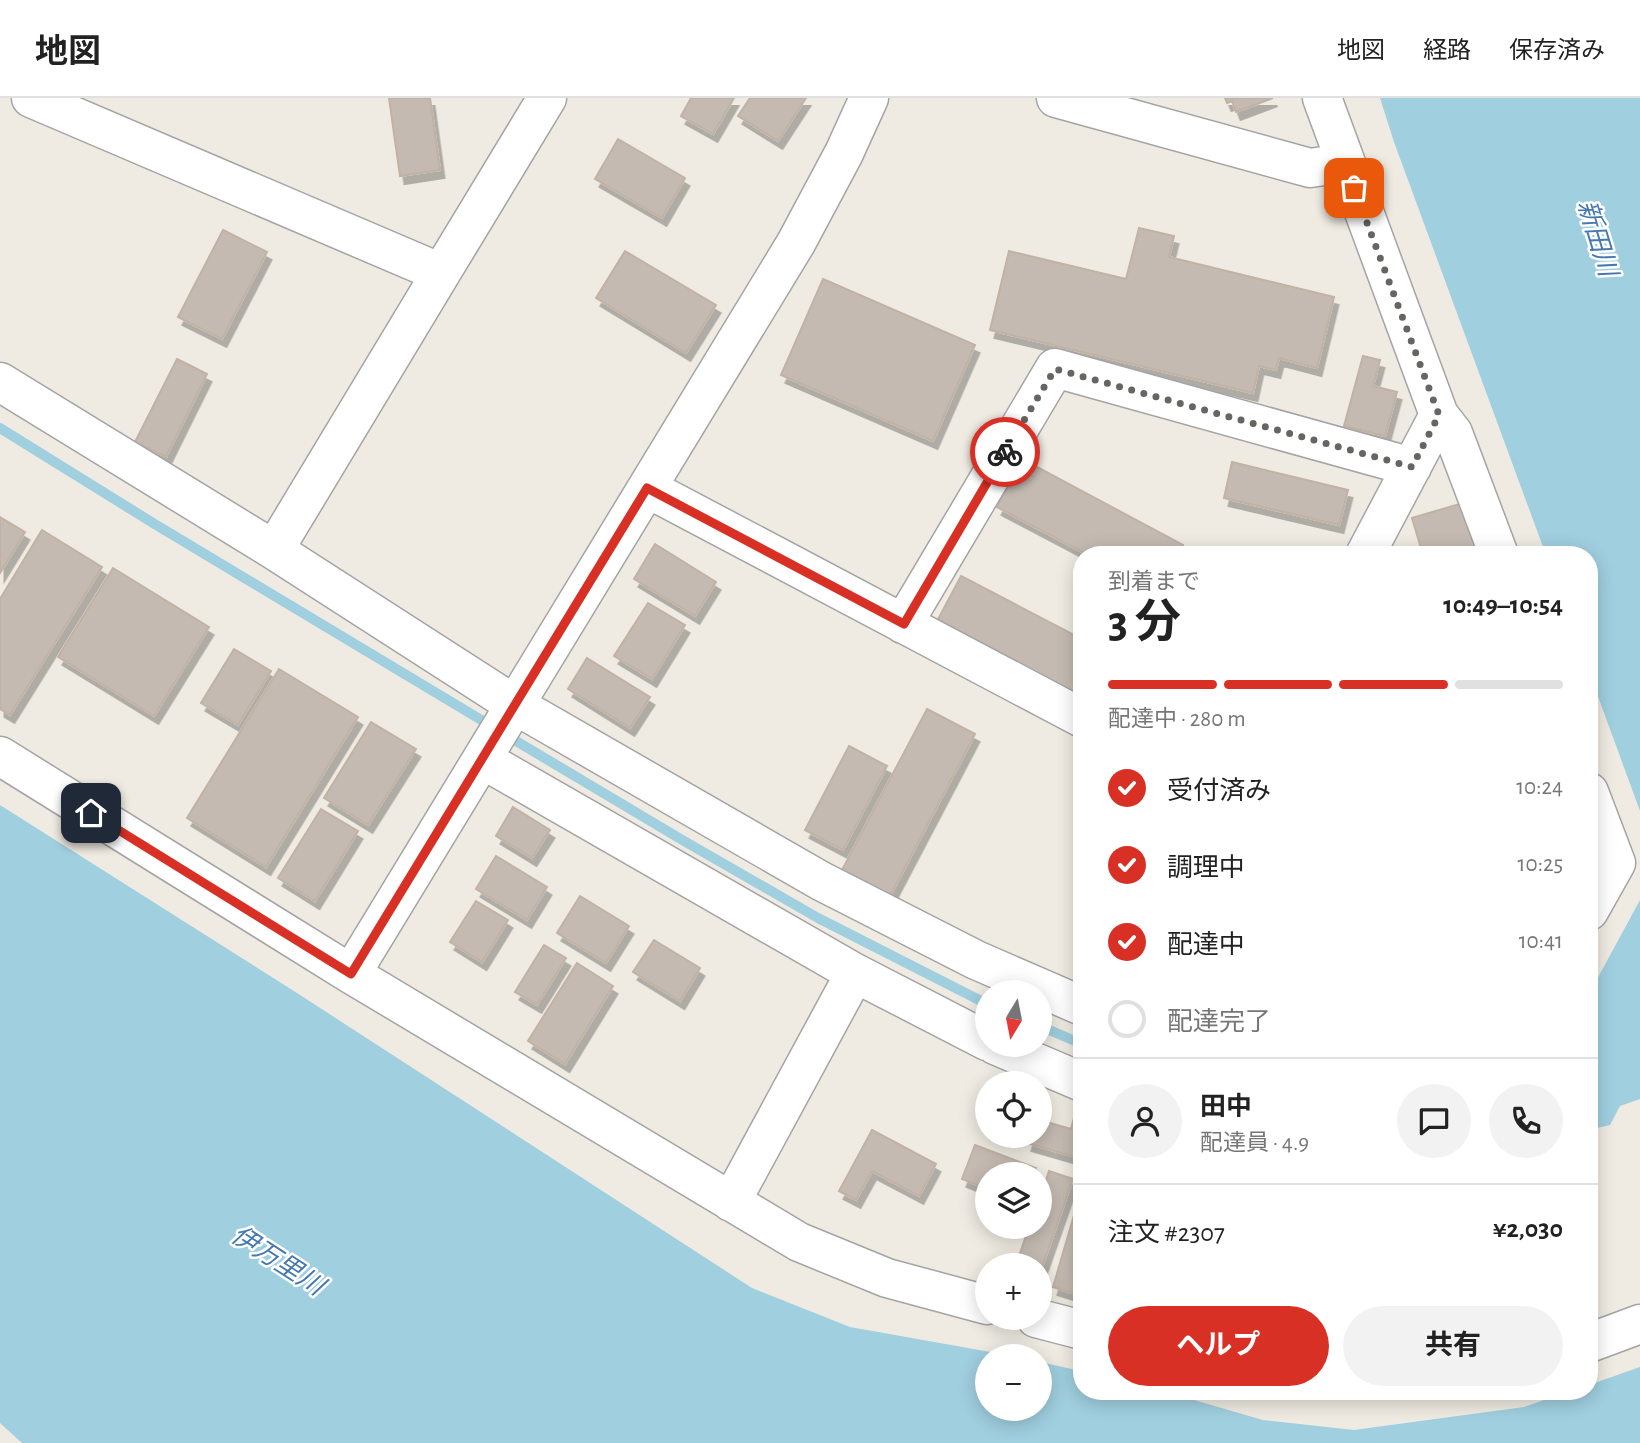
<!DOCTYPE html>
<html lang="ja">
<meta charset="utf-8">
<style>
body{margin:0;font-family:"Alegreya Sans","Noto Sans JP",sans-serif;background:#f2f2f2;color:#222;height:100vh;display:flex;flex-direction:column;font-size:26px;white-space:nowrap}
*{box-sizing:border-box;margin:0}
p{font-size:23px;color:#767676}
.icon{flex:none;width:38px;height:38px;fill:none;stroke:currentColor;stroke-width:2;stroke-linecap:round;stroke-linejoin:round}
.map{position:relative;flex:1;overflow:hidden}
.drawer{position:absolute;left:1073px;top:448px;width:525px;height:854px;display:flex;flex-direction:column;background:#fff;border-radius:28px;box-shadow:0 4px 18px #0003}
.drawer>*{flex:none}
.needle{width:46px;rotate:190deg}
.controls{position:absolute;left:975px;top:882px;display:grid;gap:14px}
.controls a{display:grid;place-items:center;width:77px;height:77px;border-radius:50%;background:#fff;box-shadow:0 4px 18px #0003;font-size:35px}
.pin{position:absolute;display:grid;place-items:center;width:60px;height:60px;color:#fff;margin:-30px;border-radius:14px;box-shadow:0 4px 10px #0006}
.courier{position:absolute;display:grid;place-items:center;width:70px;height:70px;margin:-35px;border:5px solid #d93025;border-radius:50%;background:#fff;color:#222;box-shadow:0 2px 9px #0007}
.head em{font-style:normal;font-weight:700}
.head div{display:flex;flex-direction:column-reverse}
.head{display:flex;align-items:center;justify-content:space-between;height:119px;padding:0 35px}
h1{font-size:46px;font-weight:700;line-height:52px}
.bar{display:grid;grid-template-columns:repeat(4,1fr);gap:10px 7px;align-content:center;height:84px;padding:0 35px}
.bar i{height:9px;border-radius:5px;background:#e0e0e0}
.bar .on{background:#d93025}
.bar p{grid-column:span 4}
.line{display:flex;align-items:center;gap:18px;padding:0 35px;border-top:2px solid #e0e0e0}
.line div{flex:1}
.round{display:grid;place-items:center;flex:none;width:74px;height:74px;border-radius:37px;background:#f2f2f2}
ol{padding:0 35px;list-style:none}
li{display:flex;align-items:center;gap:21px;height:77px}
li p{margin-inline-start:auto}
li .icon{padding:7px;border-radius:50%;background:#d93025;color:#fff;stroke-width:4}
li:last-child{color:#767676}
li i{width:38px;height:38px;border:4px solid #e0e0e0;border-radius:50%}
.cta{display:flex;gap:14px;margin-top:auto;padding:14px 35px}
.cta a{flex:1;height:80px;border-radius:42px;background:#d93025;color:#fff;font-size:28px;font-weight:700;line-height:80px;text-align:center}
.cta a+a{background:#f2f2f2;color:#222}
header{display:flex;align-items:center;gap:42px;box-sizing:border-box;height:98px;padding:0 35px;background:#fff;border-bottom:2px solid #e0e0e0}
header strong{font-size:33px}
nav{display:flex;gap:38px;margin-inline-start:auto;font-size:24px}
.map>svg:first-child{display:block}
</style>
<header>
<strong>地図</strong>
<nav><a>地図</a><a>経路</a><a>保存済み</a></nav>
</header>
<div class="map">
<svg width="1640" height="1345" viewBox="0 0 1640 1345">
<defs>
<filter id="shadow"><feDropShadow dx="4.5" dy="8" stdDeviation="0" flood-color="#0004"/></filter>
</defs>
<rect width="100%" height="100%" fill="#efebe2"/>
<path fill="#a0cfdf" d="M1380 0H1640V713L1589 574V457H1546L1394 44Z
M0 707 297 895 752 1190 850 1229 1013 1258H987V1311H1040V1264L1081 1273 1082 1293H1163L1263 1322 1354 1332 1524 1309 1569 1293H1589V1287L1640 1269V1345H22L0 1325Z
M1640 802V1001L1620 1008 1610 1027 1589 1032V896Z"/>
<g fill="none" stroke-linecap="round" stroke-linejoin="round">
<path stroke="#a0cfdf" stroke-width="10" d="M0 330 153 425 493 629
M506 637 684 743 818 820 987 906
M1040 928 1082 946"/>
</g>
<path fill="#c4bab2" stroke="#c1b2a4" stroke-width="2" filter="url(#shadow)" d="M389 0H430L440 72 400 78Z
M691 0H734L713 36 681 18Z
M750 0H806L778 43 738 18Z
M1225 0H1273L1236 14 1232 3 1227 5Z
M618 41 685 80 662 120 595 81Z
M1139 130 1174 138 1169 159 1334 199 1317 270 1279 260 1276 272 1259 268 1253 295 990 232 1009 153 1126 181Z
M223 132 267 154 222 241 178 219Z
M625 153 716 207 686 255 596 200Z
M823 181 975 247 933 343 781 277Z
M1363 258 1380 262 1373 288 1397 294 1385 338 1344 328Z
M177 261 207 276 166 359 135 344Z
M1022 361 1183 447 1178 457H1088L997 409Z
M1232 364 1348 392 1339 427 1224 400Z
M1463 405 1479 457H1423L1412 420Z
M0 419 25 434 0 475Z
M42 432 102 469 10 617 0 611V501Z
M655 446 716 484 695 518 634 481Z
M113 470 209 529 154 618 58 559Z
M961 478 1082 541V602L936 525Z
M648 505 685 527 652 581 614 558Z
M234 551 271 573 238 627 201 605Z
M587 560 650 599 630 630 568 591Z
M279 571 358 619 266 769 187 720Z
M927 611 975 636 890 798 842 772Z
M371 624 416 651 368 727 324 700Z
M849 648 887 668 843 752 805 732Z
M513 709 550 732 532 760 496 738Z
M321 711 358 733 315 803 278 780Z
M496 758 547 789 527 822 476 791Z
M580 798 629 828 606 865 557 835Z
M476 803 508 822 482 864 450 844Z
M654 842 700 870 680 903 633 874Z
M544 847 566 860 537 907 515 894Z
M577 865 613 888 565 966 528 943Z
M1075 1016 1082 1018V1061L1027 1045 1029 1038H1040V1022L1071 1031Z
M872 1032 936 1066 919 1098 872 1073 856 1102 839 1093Z
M975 1047 1036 1070 1034 1076H987V1091L962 1081Z
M1049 1073 1073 1081 1040 1175V1167H1016L1029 1129H1040V1100Z
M1080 1097 1082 1196 1078 1197 1053 1189Z"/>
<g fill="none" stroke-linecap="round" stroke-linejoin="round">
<defs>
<path id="minor" d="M31 0 441 175 274 452
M1056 0 1310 70 1344 65
M1322 0 1439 317 1453 335 1499 457
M441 175 547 0
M0 284 274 452 515 607 821 783 976 862 1082 908
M647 390 1082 620
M1365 457 1439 317
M903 526 1055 270 1412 369
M0 658 351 876 799 1144 887 1180 987 1207
M482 661 855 875 987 943
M1589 694 1616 765 1589 813
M351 876 796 145 844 55 869 0
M995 947 1082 984
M731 1104 855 875
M1036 1220 1082 1232
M1589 1245 1640 1226"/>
</defs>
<use href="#minor" stroke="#a4a4a4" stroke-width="41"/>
<use href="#minor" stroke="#fff" stroke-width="38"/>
</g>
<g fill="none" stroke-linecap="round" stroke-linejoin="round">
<path stroke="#666562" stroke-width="7" stroke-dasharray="0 12.6" d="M1005 354 1055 271 1412 369 1439 317 1354 90"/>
<path stroke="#d93025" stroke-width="9" d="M91 715 351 876 647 390 904 526 1005 354"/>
</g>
<g text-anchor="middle" stroke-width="5" stroke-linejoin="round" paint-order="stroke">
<g font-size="26" font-style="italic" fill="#4577b1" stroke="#fff">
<text transform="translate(1598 140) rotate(73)" y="9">新田川</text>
<text transform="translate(278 1162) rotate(33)" y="9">伊万里川</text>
</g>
</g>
</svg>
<div class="controls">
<a><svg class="needle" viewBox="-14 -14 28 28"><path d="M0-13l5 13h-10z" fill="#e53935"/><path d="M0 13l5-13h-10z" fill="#767676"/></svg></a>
<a><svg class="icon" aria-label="locate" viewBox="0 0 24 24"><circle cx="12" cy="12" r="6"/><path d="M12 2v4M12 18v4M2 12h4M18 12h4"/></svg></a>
<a><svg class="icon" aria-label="layers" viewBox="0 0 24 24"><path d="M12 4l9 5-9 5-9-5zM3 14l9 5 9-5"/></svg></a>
<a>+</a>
<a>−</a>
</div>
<div class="pin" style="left:1354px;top:90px;background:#ea580c"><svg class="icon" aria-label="bag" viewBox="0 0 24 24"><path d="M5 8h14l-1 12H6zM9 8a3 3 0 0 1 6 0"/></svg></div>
<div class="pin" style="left:91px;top:715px;background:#1f2937"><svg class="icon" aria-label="home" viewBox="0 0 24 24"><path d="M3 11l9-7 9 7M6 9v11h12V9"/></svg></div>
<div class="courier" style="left:1005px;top:354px"><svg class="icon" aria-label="bike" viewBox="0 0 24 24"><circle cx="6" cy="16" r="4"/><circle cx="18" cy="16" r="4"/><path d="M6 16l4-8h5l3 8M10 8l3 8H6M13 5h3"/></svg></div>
<section class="drawer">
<div class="head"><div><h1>3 分</h1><p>到着まで</p></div><em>10:49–10:54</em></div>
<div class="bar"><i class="on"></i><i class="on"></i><i class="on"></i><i></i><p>配達中 · 280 m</p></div>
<ol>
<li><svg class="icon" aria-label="check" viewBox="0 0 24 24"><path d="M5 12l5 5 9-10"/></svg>受付済み<p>10:24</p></li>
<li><svg class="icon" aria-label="check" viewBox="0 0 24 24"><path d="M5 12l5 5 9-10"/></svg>調理中<p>10:25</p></li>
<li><svg class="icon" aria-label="check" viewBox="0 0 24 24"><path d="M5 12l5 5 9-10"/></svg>配達中<p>10:41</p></li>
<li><i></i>配達完了</li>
</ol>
<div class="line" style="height:126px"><a class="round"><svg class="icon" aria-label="person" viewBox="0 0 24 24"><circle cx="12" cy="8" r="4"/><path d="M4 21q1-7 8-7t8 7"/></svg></a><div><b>田中</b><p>配達員 · 4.9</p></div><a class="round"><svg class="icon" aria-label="chat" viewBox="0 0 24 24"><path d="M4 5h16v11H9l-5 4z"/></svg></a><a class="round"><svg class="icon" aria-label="phone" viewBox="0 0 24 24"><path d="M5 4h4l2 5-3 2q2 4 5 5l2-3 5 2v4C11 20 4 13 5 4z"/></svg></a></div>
<div class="line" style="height:91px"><div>注文 #2307</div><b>¥2,030</b></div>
<div class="cta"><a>ヘルプ</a><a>共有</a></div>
</section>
</div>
